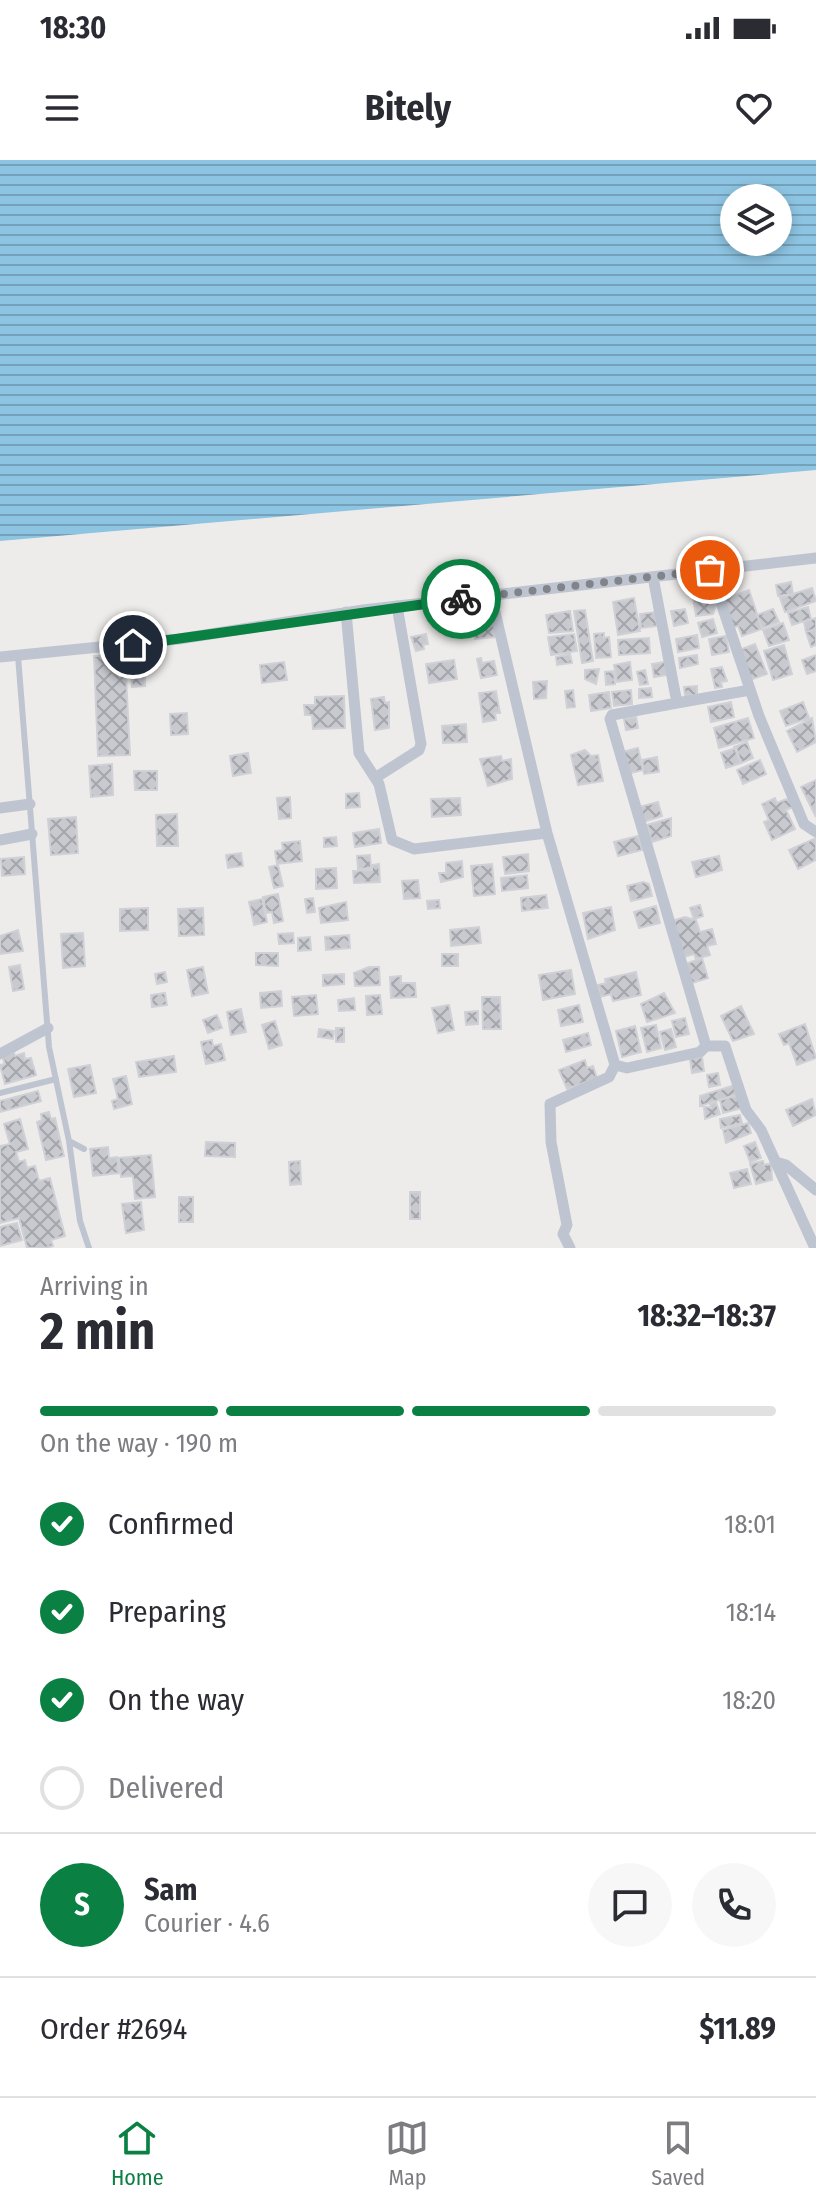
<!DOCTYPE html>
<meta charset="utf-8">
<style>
body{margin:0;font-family:"Fira Sans Condensed",sans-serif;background:#f7f7f7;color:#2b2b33;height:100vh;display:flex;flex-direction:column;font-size:30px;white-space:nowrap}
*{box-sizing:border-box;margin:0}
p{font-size:26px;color:#7c7c81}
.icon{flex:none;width:44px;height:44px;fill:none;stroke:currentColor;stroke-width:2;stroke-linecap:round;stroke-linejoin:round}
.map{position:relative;height:1088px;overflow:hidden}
.sheet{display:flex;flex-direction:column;background:#fff;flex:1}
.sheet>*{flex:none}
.fabs{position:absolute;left:720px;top:24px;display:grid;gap:16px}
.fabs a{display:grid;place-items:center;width:72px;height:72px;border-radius:50%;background:#fff;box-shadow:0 4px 12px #0003;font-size:40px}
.pin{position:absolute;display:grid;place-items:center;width:68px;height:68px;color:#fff;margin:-34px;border:4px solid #fff;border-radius:50%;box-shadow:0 2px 8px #0007}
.courier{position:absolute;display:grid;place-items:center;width:80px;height:80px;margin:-40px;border:6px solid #0b8043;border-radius:50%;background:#fff;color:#222;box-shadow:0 2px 10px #0007}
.head em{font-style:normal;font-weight:700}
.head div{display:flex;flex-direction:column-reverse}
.head{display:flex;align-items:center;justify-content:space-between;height:136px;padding:0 40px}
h1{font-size:52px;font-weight:700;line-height:60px}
.bar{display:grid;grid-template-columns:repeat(4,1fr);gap:12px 8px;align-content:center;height:96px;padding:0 40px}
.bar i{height:10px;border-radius:6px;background:#e1e1e2}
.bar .active{background:#0b8043}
.bar p{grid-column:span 4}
.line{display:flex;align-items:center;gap:20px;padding:0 40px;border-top:2px solid #e1e1e2}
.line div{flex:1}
.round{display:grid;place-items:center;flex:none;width:84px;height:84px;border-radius:42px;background:#f7f7f7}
ol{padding:0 40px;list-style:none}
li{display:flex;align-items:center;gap:24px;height:88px}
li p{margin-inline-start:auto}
li .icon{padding:8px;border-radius:50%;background:#0b8043;color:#fff;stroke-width:4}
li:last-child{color:#7c7c81}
li i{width:44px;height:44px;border:4px solid #e1e1e2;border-radius:50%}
.status{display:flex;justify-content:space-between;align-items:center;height:56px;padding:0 40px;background:#fff;direction:ltr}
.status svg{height:22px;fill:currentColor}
header{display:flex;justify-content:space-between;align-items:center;height:104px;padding:0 40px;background:#fff;font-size:36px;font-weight:700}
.tabs{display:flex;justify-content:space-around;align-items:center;height:112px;border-top:2px solid #e1e1e2;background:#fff;font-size:22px;color:#7c7c81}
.tabs a{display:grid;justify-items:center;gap:4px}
.tabs .active{color:#0b8043}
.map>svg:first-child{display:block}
</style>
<div class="status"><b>18:30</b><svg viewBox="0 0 49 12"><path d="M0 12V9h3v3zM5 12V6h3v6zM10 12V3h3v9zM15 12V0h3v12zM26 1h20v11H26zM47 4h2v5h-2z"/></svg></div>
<header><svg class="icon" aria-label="menu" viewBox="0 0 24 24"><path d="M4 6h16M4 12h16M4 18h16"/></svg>Bitely<svg class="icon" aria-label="heart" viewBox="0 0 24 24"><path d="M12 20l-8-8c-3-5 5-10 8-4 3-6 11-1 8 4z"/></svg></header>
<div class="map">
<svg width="816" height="1088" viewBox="0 0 816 1088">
<defs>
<pattern id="water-rules" width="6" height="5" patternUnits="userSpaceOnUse" patternTransform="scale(2)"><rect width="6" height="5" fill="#8dc4e2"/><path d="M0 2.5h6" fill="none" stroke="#75a1ba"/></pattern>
<pattern id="building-cross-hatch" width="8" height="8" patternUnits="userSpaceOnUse" patternTransform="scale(2)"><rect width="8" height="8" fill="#c9cad0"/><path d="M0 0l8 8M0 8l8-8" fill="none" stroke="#a5a6ac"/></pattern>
</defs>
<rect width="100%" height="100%" fill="#eeeceb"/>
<path fill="url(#water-rules)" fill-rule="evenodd" d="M0 0H816V310L0 381ZM734 38H778V82H734Z"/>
<path fill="url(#building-cross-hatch)" stroke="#d0d1d6" stroke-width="2" d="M706 422 716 445 713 454 696 456 692 431 697 430 696 423Z
M791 422 793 434 778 436 776 425Z
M812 428 816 441 785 452 780 438Z
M749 430 762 469 742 476 738 466 731 468 725 439Z
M634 438 640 471 618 475 613 442Z
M808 447 811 459 792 465 788 453Z
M685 449 688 463 674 466 671 451Z
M773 449 779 462 762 468 757 455Z
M585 450 593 501 582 503 574 451Z
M570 451 573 471 549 473 546 455Z
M655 452 657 466 641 468 640 454Z
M816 458V469L806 472 804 462Z
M495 459 496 477 475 479 474 460Z
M713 459 717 473 702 477 698 463Z
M783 463 789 480 769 486 763 470Z
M816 469V485L811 487 806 472Z
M604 473V478L609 477 611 497 596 498 594 474Z
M426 474 428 484 423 485 424 489 416 491 411 477Z
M574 474 577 491 551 495 548 477Z
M697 475 699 488 678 492 676 479Z
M726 476 729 492 712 495 709 479Z
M649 478 650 493 619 495 618 480Z
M755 484 767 514 750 520 739 490Z
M784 485 792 514 773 520 764 491Z
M570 494 572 503 557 505 556 497Z
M125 495 130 595 98 596 94 496Z
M697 495 698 504 680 508 679 498Z
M816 495V511L807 514 802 500Z
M481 498 482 503 494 501 497 515 481 518 477 499Z
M454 500 457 519 429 523 426 504Z
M284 502 287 520 262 523 260 505Z
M630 502 632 520 617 522 614 505Z
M665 502 667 515 654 517 652 504Z
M722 507 727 521 721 522 722 527 715 528 711 509Z
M599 509 596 524 585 519V510Z
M645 510 648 524 640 525 637 512Z
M614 511 615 524 606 525 605 512Z
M145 512V526L132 527 131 513Z
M547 521 546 538 534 539 533 522Z
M697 526V535L685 536 684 527Z
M651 528 652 537 639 538V529Z
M573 530 575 547 567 548 565 531Z
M631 530 632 544 614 546 612 532Z
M496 531 500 553H495L496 560 483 562 479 533Z
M609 532 611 548 591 551 589 535Z
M344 536 345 568 313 569 312 555H305L304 545H315V537Z
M384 537 385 543 389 542V568L375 570 371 539Z
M731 542 734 557 711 562 708 547Z
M803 542 809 558 786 566 780 551Z
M187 553 188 574 171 575 170 554Z
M636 557 638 568 626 570 624 559Z
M748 558 754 578 719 588 714 568Z
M812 558 816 582 797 592 787 571Z
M466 564 467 582 443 583 442 566Z
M747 582 753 598 741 603 734 587Z
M638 588 643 610 627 614 622 592Z
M736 588 741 603 726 608 721 593Z
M585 590 591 596 598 595 603 621 578 625 571 595Z
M248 593 251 613 233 616 230 596Z
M501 596 502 601 511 599 512 619 488 626 480 599Z
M657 597 659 612 644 614 642 600Z
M760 600 766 614 743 624 737 610Z
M112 604 113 635 91 637 89 606Z
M134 611H157V630H135Z
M816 620V657L801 627Z
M359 633 360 647 346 648V634Z
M290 637 291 658 279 659 277 638Z
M460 638 461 655 432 657 431 639Z
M775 638 777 643 789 638 793 647 786 650 795 669 772 680 764 662 769 660 762 644Z
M658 642 662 656 643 662 639 647Z
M177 654 178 686H157L156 655Z
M76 657 78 693 51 695 48 659Z
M671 658V676L652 682 647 665Z
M379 669 381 683 355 687 353 673Z
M638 676 642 690 618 696 614 682Z
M336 677 337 686 324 687V678Z
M816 678V700L798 709 789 690Z
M300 681 302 701 277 704 275 691 283 690 282 683Z
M241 693 243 706 228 708 226 695Z
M528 694 529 711 505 714 503 697Z
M370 695 371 708 358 709 357 696Z
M719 696 722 710 696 717 692 702Z
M24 697 25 714 2 716 1 699Z
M462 701 463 717 441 722 439 713H446V703Z
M379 704 380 722 354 723 353 711 372 710V705Z
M492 704 495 734 474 736 471 706Z
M278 705 283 726 274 728 269 707Z
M336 708 337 728 316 729V709Z
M527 715 528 728 502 731 501 718Z
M418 720 420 738 404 739 402 721Z
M643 722 649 724 652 736 631 741 627 726Z
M278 734 283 761 274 763 272 752 266 753 263 737Z
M546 735 548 748 522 751 521 738Z
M313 738 315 752 307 753 305 739Z
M262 739 267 762 254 765 249 742Z
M439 740 440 748 428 749 427 741Z
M346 742 348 760 321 763 319 748Z
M700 745 703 756 694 759 690 748Z
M656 746 660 763 639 768 634 752Z
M611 747 615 770 588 779 583 753Z
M148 748V770L120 771V749Z
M203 748 204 775 179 776 178 749Z
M685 757 696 760 700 772 712 769 716 784 707 786 710 795 696 799 694 794 684 797 672 761Z
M479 767 481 783 451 786 450 770Z
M18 770 23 791 0 794V776Z
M83 773 85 806 63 808 61 774Z
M293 773 294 783 279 784 278 774Z
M349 775 350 788 326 790 325 777Z
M310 777 311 790 298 791V778Z
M256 793H278V806L256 805Z
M442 794H458V806H442Z
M702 798 708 818 692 823 685 804Z
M20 805 24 829 13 831 9 807Z
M203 807 208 833 192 836 187 810Z
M369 807H379L380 825 355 826 354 813Z
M571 810 575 834 543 840 539 815Z
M165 812 167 822 157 824 155 814Z
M636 812 641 835 613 841 611 834 600 837 598 825 606 823 605 819Z
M344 814V824L323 826V815Z
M401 816V823H415L416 837 391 838 390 817Z
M281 831 282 846 261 848 260 833Z
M165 833 167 845 152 847 151 835Z
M664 833 675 853 647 862 641 844Z
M316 835 318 854 294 856 292 837Z
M380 835 382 854 367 855 366 836Z
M482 837H500L501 869H483Z
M354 838 355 850 339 851 338 840Z
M449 845 454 870 438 873 432 848Z
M579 845 583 862 561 866 558 850Z
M741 846 754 874 733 881 721 856Z
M241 849 246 872 231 875 227 852Z
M478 851V864L466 865 465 852Z
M217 855 222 868 208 873 203 860Z
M685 858 689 874 676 877 672 861Z
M275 861 282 885 269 889 262 865Z
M805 864 816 898 797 905 789 883 784 885 779 874Z
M656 865 661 888 647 892 641 868Z
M635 866 641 892 622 897 616 871Z
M336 868H344V882H336Z
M319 869 334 871 333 879 318 877Z
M671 869 676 887 665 890 660 872Z
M588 873 591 885 566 892 563 880Z
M212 880 213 886 221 884 225 900 206 904 201 882Z
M14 893 15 896 24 893 25 899 31 898 36 915 5 924 0 905 5 904 2 896Z
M174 896 176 912 139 917 136 902Z
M702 897 704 911 692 913 690 899Z
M585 900 587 908 593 906 597 918 567 929 559 910Z
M90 905 96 933 74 937 68 909Z
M718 913 720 925 709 927 707 915Z
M126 916 132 944 114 949 112 941 118 939 113 919Z
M735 925 738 934 700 946V936Z
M38 931 41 941 0 952V941Z
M739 935 742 948 723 953 720 940Z
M812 939 816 955 793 966 786 950Z
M716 942 720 954 705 959 704 946 711 948 710 944Z
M49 952 51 959 55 958 64 996 46 1000 37 962 42 960 41 954Z
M740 955 742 963 721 968 720 959Z
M20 959 28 989 16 992 19 1002 25 1000 27 1008 35 1006 39 1021 50 1018 65 1076 51 1080 53 1086 45 1088H27L19 1058 0 1063V986L10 984 4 964Z
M748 963 751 973 726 983 723 970Z
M206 982 235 983V997L205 996Z
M755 982 761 998 750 1002 744 986Z
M108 987 109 998 117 997 119 1013 93 1016 90 989Z
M151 995 155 1037 135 1039 133 1016 121 1017 119 998Z
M300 1001 301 1024 290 1025 289 1002Z
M763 1001 764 1005 771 1003 772 1020 756 1024 750 1004Z
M747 1009 751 1024 734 1028 730 1013Z
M410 1032H420V1059H410Z
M179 1037H193V1062H179Z
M141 1042 144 1070 126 1073 122 1044Z
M17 1063 22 1080 0 1086V1067Z"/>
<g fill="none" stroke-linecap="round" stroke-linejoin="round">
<path stroke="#bfc5d0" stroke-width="6" d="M18 496 49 887 69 981 84 989
M0 933 56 919
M69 981 80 1061 89 1088"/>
<path stroke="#bfc5d0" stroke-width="11" d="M710 410 759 556 804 664 816 672
M491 435 547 673 615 905 627 908 700 892 706 886 610 559 612 555 677 543 653 417
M346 452 359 593 379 624 392 680 414 689 547 673
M0 497 179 479 363 450 816 398
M677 543 750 530
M375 618 419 590 421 584 397 446
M0 648 30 644
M0 680 32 674
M706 886H725L746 950 761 970 815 1088
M0 894 48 868
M776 1002 786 1005 816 1030
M570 1088 563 1074 567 1065 551 982 550 944 609 917 615 905"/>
</g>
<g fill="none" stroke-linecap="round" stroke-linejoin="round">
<path stroke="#81848b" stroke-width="8" stroke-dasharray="0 14.4" d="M461 439 710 410"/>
<path stroke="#0b8043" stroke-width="10" d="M133 485 461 439"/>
</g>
</svg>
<div class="fabs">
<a><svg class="icon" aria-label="layers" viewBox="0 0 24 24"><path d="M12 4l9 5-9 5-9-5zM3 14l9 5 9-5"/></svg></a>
</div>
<div class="pin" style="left:710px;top:410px;background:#ea580c"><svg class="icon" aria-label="bag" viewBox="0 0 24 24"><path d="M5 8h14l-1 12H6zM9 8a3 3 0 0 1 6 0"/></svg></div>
<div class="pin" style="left:133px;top:485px;background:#1f2937"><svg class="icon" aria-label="home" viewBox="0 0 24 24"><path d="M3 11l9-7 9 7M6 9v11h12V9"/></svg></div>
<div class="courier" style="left:461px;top:439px"><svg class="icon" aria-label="bike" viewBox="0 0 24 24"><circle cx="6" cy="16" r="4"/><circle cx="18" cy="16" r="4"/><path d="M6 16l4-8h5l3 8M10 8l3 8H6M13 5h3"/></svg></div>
</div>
<section class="sheet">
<div class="head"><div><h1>2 min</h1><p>Arriving in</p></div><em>18:32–18:37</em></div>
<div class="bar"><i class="active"></i><i class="active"></i><i class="active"></i><i></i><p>On the way · 190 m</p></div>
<ol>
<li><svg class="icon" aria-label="check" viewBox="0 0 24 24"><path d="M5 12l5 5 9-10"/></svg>Confirmed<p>18:01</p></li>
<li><svg class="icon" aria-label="check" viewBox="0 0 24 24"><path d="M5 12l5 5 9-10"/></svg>Preparing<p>18:14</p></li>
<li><svg class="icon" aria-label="check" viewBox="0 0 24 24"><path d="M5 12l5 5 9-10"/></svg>On the way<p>18:20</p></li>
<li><i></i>Delivered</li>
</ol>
<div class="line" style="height:144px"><b class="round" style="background:#0b8043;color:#fff">S</b><div><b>Sam</b><p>Courier · 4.6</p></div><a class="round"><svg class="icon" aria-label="chat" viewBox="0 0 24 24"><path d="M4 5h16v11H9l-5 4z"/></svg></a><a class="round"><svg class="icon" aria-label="phone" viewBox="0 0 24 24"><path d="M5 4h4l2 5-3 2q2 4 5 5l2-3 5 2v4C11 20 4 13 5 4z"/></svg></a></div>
<div class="line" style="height:104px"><div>Order #2694</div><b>$11.89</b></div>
</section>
<nav class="tabs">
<a class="active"><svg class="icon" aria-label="home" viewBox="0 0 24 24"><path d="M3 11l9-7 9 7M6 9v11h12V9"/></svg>Home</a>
<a><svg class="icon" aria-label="map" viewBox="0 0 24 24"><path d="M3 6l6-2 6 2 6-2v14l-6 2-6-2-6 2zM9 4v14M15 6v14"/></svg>Map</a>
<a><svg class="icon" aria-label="saved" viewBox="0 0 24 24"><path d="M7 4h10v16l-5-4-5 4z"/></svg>Saved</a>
</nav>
